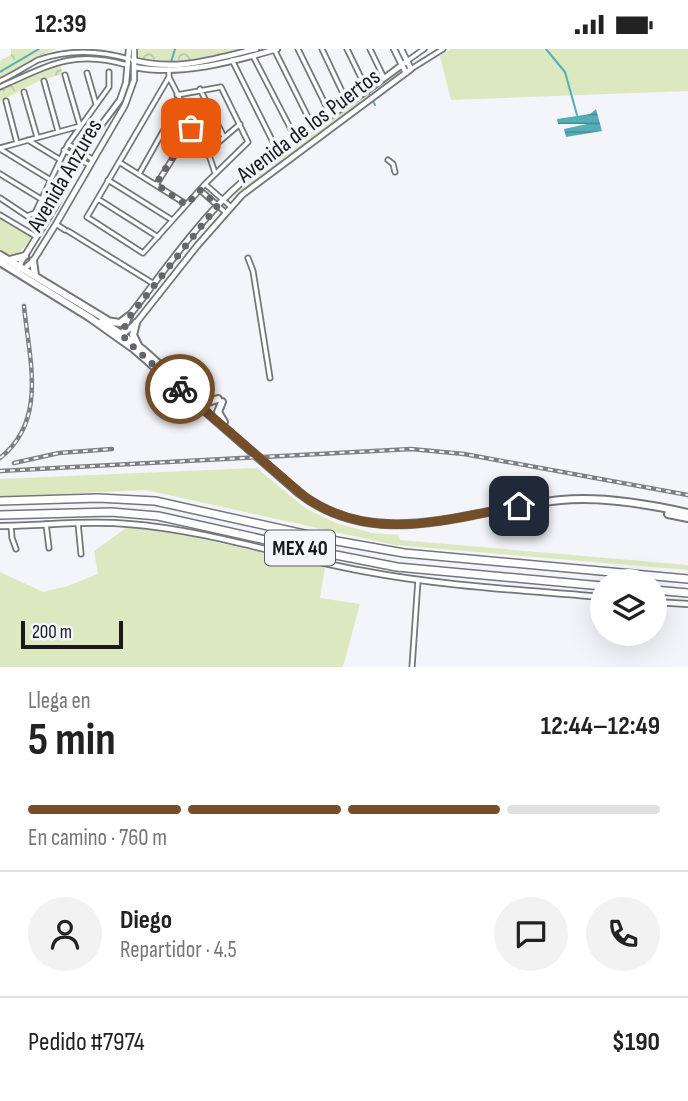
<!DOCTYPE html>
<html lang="es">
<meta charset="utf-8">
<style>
body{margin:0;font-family:"Sofia Sans Condensed",sans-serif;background:#f2f2f2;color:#222;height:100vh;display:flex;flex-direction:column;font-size:26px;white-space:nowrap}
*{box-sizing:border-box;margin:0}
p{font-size:23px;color:#767676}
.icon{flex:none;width:38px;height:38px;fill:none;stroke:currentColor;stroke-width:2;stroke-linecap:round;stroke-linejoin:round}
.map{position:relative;height:618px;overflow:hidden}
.sheet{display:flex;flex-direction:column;background:#fff;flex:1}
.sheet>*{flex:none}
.buttons{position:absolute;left:590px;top:520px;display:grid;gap:14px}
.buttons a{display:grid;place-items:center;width:77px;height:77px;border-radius:50%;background:#fff;box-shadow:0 7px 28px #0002;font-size:35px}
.scale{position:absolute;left:21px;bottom:18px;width:102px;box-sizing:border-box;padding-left:7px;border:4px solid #19191b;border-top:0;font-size:19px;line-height:24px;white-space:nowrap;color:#19191b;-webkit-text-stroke:5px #f3f5fa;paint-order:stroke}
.pin{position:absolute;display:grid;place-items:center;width:60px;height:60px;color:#fff;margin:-30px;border-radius:14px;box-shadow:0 4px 10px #0006}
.courier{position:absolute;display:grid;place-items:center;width:70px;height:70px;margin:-35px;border:5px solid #734e29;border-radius:50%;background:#fff;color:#222;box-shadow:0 2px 9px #0007}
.overview em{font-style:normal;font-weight:700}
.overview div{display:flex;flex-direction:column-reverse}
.overview{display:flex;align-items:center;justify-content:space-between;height:119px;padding:0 28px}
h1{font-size:46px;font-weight:700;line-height:52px}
.bar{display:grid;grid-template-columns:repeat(4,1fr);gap:10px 7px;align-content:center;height:84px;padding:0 28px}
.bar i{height:9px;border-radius:5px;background:#e0e0e0}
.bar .current{background:#734e29}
.bar p{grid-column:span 4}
.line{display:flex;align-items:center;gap:18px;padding:0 28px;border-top:2px solid #e0e0e0}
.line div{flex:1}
.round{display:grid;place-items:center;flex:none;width:74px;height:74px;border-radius:37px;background:#f2f2f2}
.status{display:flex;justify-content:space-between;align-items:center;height:49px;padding:0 35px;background:#fff;direction:ltr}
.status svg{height:19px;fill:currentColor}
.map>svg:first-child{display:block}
</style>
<div class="status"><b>12:39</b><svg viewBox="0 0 49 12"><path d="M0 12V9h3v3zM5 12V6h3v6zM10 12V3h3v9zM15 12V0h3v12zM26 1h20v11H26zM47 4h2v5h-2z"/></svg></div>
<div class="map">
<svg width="688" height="618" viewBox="0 0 688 618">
<defs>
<pattern id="park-crowns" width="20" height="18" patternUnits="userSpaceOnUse" patternTransform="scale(1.75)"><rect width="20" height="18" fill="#dbe8c0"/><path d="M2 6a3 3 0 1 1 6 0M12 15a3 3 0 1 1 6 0" fill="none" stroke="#bbc6a4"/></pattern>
<pattern id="water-rules" width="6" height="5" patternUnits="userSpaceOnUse" patternTransform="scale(1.75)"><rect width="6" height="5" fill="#55aeb7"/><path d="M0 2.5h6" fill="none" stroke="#468d94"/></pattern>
</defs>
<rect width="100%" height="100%" fill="#f3f5fa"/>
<path fill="#dbe8c0" d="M451 0H688V42L451 51 440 7Z
M401 20 388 30 382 39 230 150 272 112Z
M0 168 33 188 17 206H9L0 200Z
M257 419 305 459 336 474 372 484 399 486 400 491 688 516V521L394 496 146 441 0 448V430Z
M129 477 198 489 325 518 320 549 360 555 343 618H0V523L43 543 68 537 98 525 94 502Z"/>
<path fill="url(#park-crowns)" d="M11 0H56L36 8 0 29V12L11 6Z
M136 0H240C207 7 172 20 139 9Z
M58 10 63 25 39 32 0 52V41Z"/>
<path fill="url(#water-rules)" d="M596 60 602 82 566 88 564 80 587 75H558L557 70 590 65Z"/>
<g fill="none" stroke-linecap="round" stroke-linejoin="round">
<path stroke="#55aeb7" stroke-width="2" d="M546 0 565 23 577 66
M171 13 175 0
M0 23 39 0
M367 41 375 56"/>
<defs>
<path id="street" d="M274 0 314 80
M298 0 331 67
M322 0 348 55
M347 0 367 41
M370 0 384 29
M253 7 296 90
M232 11 279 105
M407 12 424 0
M169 20V28L210 109 215 124
M411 20 443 0
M87 24 96 55
M169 28 87 168 143 204 205 135 248 93 221 38 177 46
M0 32C13 26 25 18 38 11 69 0 98 1 129 10
M44 32 58 82
M0 38C48 17 72 0 127 16
M200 40 224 88
M24 43 37 88
M6 52 17 94
M28 91 59 110
M68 95 92 110
M0 99 80 77 65 26
M0 100 49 130
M64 101 89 116
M207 103 240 75
M388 111 393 115 395 123
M119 113 186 155
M0 125 41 150
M139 125 180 52
M108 131 172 171
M205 135 231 158
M156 136 193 77
M200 141 225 163
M0 149 27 167 35 164 68 95 109 38V23
M98 150 158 188
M0 166 37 188
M56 175 65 181
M68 182 154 235
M248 209 253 222 270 329
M78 474 81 505
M46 475 49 499
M11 477 12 489 16 500
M412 618 418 531"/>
<path id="secondary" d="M394 0 406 24
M133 11C177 23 213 10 256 0
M134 18C181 27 231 13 277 0
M19 220 21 213 55 158 81 103 120 51 126 34 129 0
M24 220 33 212 56 175 125 56 134 31V0
M122 286 136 274 197 197 242 146 411 20 401 0
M122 286 129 267C162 225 193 179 231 143 284 93 350 57 407 12
M0 477C43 477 85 471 128 475 208 481 285 508 363 522 442 537 522 541 602 548
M654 553 688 555"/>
<path id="primary" d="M0 206 107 271
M10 211 25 207
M33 212 35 226
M0 213 89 268 134 300 298 443C378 506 472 459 561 451 602 447 648 455 688 464
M102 272 142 300 197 349
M106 272 120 274 129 267
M136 274 133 286 138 296
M196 348 208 353 218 350
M222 353 218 363 224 373
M668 465 688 469"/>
<path id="highway" d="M0 452 98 449 155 452 331 491 404 504 688 530
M0 466 111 463 158 467 310 501 397 518 602 537
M654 541 688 544"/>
</defs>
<use href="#street" stroke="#74767a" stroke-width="7"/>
<use href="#secondary" stroke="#74767a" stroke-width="8"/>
<use href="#primary" stroke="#74767a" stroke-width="10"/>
<use href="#highway" stroke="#74767a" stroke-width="10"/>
<use href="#street" stroke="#fff" stroke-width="3.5"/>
<use href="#secondary" stroke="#fff" stroke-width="4.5"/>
<use href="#primary" stroke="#fff" stroke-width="6"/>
<use href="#highway" stroke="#fff" stroke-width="7"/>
<defs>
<path id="rail" d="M0 409C48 371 29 310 24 257
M14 414 59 404 112 400
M0 422 411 400 464 405 688 446"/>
</defs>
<use href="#rail" stroke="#7f7f83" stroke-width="4.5"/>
<use href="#rail" stroke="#f3f5fa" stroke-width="2" stroke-dasharray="5" stroke-linecap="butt"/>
</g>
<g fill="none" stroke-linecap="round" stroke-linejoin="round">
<path stroke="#656669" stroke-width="7" stroke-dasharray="0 12.6" d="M180 340 126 291 122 284 130 267 218 156 200 141 186 156 156 135 191 79"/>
<path stroke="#734e29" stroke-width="9" d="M180 340 305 448C373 495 445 470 519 457"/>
</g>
<g text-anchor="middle" stroke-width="7" stroke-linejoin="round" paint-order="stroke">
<rect fill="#f3f5fa" stroke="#5a5b5e" stroke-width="2" x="265" y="481.5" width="70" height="35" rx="5"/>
<g font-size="21" font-weight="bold" fill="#19191b">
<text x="300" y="506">MEX 40</text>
</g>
<g font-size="23" fill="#19191b" stroke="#f3f5fa">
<text transform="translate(308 76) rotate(-37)" y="8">Avenida de los Puertos</text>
<text transform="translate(64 126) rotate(-60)" y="8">Avenida Anzures</text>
</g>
</g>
</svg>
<div class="buttons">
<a><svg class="icon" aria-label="layers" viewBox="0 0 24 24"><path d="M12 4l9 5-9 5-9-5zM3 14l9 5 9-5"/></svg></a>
</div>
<div class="scale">200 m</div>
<div class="pin" style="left:191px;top:79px;background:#ea580c"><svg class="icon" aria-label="bag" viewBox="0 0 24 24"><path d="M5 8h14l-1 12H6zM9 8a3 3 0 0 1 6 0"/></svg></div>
<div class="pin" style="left:519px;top:457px;background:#1f2937"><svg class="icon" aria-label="home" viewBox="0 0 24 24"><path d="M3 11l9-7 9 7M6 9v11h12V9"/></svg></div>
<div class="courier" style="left:180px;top:340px"><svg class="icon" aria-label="bike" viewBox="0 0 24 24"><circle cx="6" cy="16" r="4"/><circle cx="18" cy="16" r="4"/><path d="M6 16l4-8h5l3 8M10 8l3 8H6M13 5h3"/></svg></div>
</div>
<section class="sheet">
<div class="overview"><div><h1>5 min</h1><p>Llega en</p></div><em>12:44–12:49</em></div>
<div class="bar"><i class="current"></i><i class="current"></i><i class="current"></i><i></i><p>En camino · 760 m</p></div>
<div class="line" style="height:126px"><a class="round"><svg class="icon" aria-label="person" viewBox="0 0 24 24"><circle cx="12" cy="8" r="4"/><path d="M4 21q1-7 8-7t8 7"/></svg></a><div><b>Diego</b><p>Repartidor · 4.5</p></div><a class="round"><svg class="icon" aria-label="chat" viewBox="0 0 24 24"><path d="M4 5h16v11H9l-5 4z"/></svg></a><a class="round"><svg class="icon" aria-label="phone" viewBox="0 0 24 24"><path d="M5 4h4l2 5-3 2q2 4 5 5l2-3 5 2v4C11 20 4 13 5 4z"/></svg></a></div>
<div class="line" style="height:91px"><div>Pedido #7974</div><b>$190</b></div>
</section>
